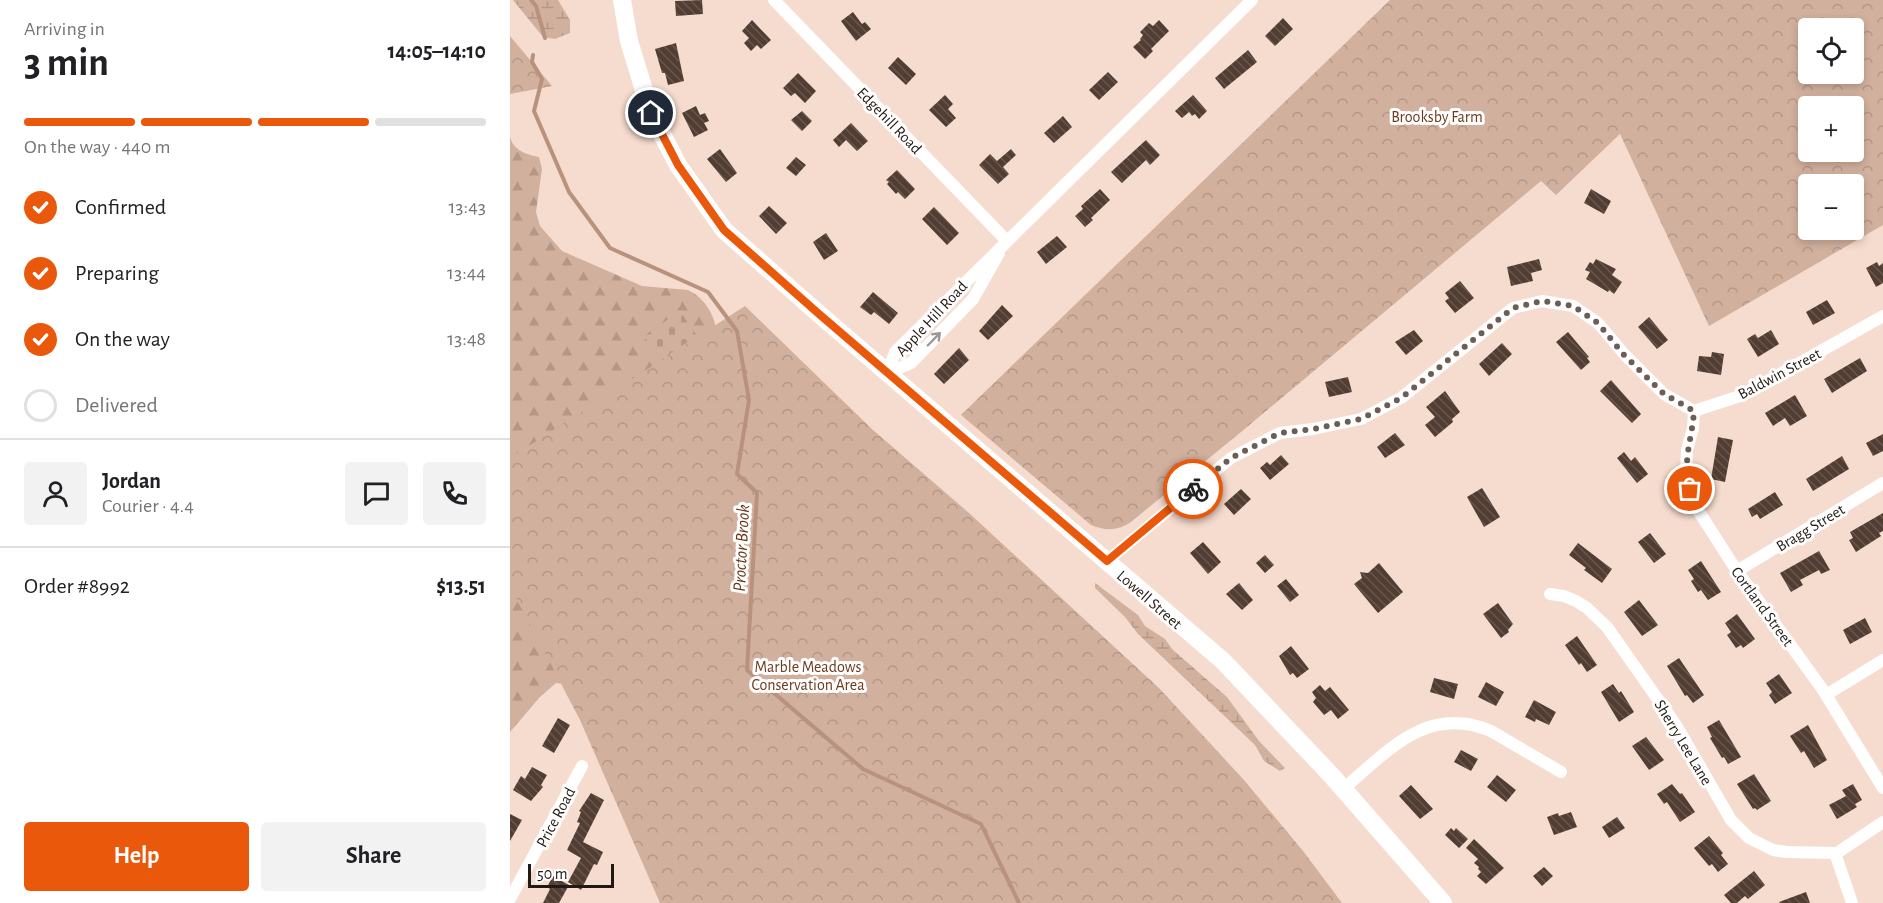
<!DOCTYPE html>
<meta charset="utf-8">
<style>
body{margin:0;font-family:"Alegreya Sans",sans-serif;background:#f2f2f2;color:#202124;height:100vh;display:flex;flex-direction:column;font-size:22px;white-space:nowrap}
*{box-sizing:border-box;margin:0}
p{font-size:20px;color:#757577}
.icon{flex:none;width:33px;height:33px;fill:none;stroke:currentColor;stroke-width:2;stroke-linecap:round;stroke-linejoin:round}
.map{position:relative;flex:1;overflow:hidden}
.details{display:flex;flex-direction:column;background:#fff;width:510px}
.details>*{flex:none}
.tools{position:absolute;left:1288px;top:18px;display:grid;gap:12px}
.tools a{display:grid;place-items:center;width:66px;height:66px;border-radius:6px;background:#fff;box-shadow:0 3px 9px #0003;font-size:30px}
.scale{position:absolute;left:18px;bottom:15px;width:86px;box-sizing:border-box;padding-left:6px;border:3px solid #221914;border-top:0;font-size:16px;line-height:21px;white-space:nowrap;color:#221914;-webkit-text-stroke:4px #fff;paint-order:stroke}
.pin{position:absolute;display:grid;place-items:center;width:51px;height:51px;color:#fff;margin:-26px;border:3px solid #fff;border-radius:50%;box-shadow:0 2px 6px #0007}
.courier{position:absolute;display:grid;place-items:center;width:60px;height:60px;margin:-30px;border:4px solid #ea580c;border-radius:50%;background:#fff;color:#222;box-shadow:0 2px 8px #0007}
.summary em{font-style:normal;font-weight:700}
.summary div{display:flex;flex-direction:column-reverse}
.summary{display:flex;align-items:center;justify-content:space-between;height:102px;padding:0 24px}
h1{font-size:39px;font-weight:700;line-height:45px}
.bar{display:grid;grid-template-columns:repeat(4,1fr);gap:9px 6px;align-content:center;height:72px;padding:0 24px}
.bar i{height:8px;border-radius:4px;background:#e0e0e0}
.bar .active{background:#ea580c}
.bar p{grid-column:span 4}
.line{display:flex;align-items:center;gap:15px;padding:0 24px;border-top:2px solid #e0e0e0}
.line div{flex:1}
.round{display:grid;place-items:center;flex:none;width:63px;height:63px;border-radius:6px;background:#f2f2f2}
ol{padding:0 24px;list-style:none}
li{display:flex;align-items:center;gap:18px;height:66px}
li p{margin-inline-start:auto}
li .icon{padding:6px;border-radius:50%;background:#ea580c;color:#fff;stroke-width:4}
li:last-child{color:#757577}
li i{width:33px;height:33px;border:3px solid #e0e0e0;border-radius:50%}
.cta{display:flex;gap:12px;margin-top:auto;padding:12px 24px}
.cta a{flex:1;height:69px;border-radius:6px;background:#ea580c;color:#fff;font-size:24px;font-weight:700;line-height:69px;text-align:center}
.cta a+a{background:#f2f2f2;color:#202124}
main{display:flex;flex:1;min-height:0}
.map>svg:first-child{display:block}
</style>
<main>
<section class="details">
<div class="summary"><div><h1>3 min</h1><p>Arriving in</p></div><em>14:05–14:10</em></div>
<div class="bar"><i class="active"></i><i class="active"></i><i class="active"></i><i></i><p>On the way · 440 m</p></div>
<ol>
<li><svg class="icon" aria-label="check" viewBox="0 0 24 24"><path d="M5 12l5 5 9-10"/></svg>Confirmed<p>13:43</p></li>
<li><svg class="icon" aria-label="check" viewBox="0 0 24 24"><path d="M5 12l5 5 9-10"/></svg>Preparing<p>13:44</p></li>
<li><svg class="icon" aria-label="check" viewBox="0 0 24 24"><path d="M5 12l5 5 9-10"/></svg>On the way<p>13:48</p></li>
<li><i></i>Delivered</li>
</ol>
<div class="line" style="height:108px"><a class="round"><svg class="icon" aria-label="person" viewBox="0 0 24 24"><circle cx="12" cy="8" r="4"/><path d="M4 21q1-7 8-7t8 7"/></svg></a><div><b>Jordan</b><p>Courier · 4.4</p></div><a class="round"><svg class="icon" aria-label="chat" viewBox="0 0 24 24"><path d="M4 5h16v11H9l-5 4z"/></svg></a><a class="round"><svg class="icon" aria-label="phone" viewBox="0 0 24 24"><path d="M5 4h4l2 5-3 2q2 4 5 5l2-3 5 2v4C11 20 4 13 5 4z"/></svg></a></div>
<div class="line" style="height:78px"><div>Order #8992</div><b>$13.51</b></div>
<div class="cta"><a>Help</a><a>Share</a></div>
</section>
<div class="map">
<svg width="1373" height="903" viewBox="0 0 1373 903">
<defs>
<pattern id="forest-firs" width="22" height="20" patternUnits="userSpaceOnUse" patternTransform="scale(1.5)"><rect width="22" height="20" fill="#d2b09e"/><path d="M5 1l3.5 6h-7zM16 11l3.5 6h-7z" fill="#b49787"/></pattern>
<pattern id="wetland-marsh" width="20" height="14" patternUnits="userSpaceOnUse" patternTransform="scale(1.5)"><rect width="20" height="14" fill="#d2b09e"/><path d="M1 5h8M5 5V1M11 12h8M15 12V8" fill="none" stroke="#b49787"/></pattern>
<pattern id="cemetery-stones" width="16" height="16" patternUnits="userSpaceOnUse" patternTransform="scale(1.5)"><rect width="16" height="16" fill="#d2b09e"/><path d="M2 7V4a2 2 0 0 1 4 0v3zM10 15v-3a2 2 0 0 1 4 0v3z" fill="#b49787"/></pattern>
<pattern id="park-crowns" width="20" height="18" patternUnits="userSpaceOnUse" patternTransform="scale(1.5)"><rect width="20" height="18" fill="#d2b09e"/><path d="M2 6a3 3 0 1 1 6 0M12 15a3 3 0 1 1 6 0" fill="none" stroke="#b49787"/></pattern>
<pattern id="building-back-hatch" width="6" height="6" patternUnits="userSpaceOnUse" patternTransform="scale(1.5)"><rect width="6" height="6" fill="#523d32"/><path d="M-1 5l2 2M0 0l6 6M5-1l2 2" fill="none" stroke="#67564d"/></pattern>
</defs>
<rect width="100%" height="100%" fill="#f6dcce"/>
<path fill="url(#forest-firs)" d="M0 137C3 150 17 155 29 157L32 169 26 212 30 226 52 251 132 286 178 290C193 297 204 313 206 329L72 687 46 683 30 697 0 732Z"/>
<path fill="url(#wetland-marsh)" d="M3 0H48L60 20V33L45 39 33 37Z
M585 583 628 615 635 626 655 639 663 650 717 697 749 741 775 768 770 771 754 761 745 745 628 634 615 617 585 588Z"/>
<path fill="url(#cemetery-stones)" d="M170 311 187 336 150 360 134 336Z"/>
<path fill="url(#park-crowns)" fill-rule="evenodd" d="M880 0H1373V225L1199 326 1110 134 1046 195 1031 181 731 432 621 522C608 531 595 531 581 525L451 415ZM1344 28V74H1299V28ZM1344 106V152H1299V106ZM1344 184V230H1299V184Z
M0 36 42 86 0 94Z
M235 306 363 430 459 513 649 688 734 780 793 851 832 903H150L70 720 0 586V458Z"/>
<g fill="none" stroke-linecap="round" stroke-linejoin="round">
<path stroke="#b9927e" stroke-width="4" d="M21 0 26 6 35 38
M23 55 22 62 32 79 24 111 59 192 100 248 198 292 227 331 239 400 227 474 247 493 237 670 353 769 471 824 509 903"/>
</g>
<path fill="url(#building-back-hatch)" d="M192 0 193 14 166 16 165 1Z
M343 12 352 24 355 22 361 29 346 41 331 21Z
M773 18 783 29 765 46 755 36Z
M242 20 261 40 251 49 247 45 241 51 234 43 239 38 232 31Z
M649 20 659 31 641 49 643 51 635 59 623 47 631 40 630 39 633 35 630 32 639 23 643 26Z
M166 43 174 81 158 85 155 73H152L145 49Z
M738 50 747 62 714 89 705 78Z
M388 57 406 74 396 85 378 68Z
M598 72 608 82 589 100 579 90Z
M288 73 306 91 295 103 285 93 281 96 273 88Z
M435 95 443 104 438 109 446 118 436 127 419 110Z
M683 95 697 111 689 119 685 114 682 116 679 112 672 118 665 111Z
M186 106 190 115 195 113 199 121 194 123 198 130 184 137 172 113Z
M292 111 302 121 292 131 281 120Z
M553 116 562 127 544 143 534 133Z
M341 123 358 141 347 151 336 140 329 147 323 140Z
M636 140 650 155 640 165 636 160 612 183 601 172Z
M210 149 227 173 216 182 197 159Z
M501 149 506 155 493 167 499 174 488 184 469 165 480 154 487 161Z
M286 157 296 165 286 176 276 168Z
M387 170 405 189 395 199 388 192 386 194 377 184 379 182 376 180Z
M590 189 600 200 581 218 583 220 575 227 565 216 573 209 571 206Z
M1081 189 1101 201 1094 214 1074 203Z
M259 206 277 223 266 234 249 216Z
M424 207 449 233 437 245 412 219Z
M316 233 328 251 314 260 303 242Z
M547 236 557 247 536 264 527 252Z
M1029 259 1032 270 1021 273 1023 281 1001 286 997 267Z
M1086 259 1106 269 1102 275 1112 282 1104 294 1099 290 1098 292 1076 279 1080 272 1075 270 1080 262 1083 264Z
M1367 262 1369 266 1373 263V283L1366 287 1356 268Z
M950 281 964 298 945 313 935 301 939 298 935 293Z
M363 292 388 313 379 324 364 312 361 315 350 307Z
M1317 300 1325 313 1303 325 1296 312Z
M492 305 503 316 478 340 469 331Z
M1139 317 1158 340 1147 349 1128 327Z
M904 330 913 341 896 355 885 342Z
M1261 330 1269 344 1248 357 1237 339 1245 334 1248 338Z
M1058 332 1079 357 1077 358 1080 362 1071 370 1046 342Z
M992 343 1002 354 979 376 969 364Z
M449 348 459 360 434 384 424 374Z
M1202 352 1214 354 1211 375 1187 371 1189 356 1201 357Z
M1350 358 1357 371 1322 393 1314 379Z
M838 377 842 392 819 397 815 382Z
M1101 380 1131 414 1122 423 1090 391Z
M935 391 950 412 942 419 943 422 925 437 915 425 925 417 916 407Z
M1285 395 1297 416 1280 426 1275 418 1263 426 1255 413Z
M885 433 895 445 875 458 867 447Z
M1373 434V451L1363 456 1356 443Z
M1208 437 1223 440 1215 482 1201 479Z
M1114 452 1121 461 1125 457 1138 474 1127 483 1107 458Z
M771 455 779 464 760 480 750 468 757 462 760 465Z
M1332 456 1339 469 1303 491 1296 479Z
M972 488 990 517 974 527 957 497Z
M731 489 741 499 724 515 714 504Z
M1265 492 1273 505 1250 519 1247 514 1242 517 1238 509Z
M1373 513V531L1369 533 1371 536 1346 552 1339 540 1343 538 1340 532Z
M1140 533 1156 554 1144 563 1128 542Z
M693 542 711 562 698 574 680 553Z
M1068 543 1102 569 1092 583 1074 570 1076 568 1059 555Z
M1309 551 1320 570 1311 574 1309 570 1290 580 1293 585 1281 592 1270 573Z
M755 555 764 565 755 573 746 563Z
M1191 561 1211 592 1198 600 1191 590 1188 592 1181 581 1184 579 1178 570Z
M869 563 893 592 868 613 844 584 852 578 850 572 858 573Z
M776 579 789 595 780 602 767 586Z
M729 583 743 600 732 610 716 594Z
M1129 600 1148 625 1132 636 1114 612Z
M988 603 1003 624 998 630 999 632 991 638 973 614Z
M1227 614 1245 639 1233 648 1231 645 1226 648 1217 635 1221 632 1215 623Z
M1355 618 1362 632 1340 644 1333 630Z
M1067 636 1087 665 1077 672 1071 663 1069 665 1055 645Z
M781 646 799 669 787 678 783 673 780 675 769 656Z
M1169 658 1194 695 1183 703 1177 695 1175 696 1157 666Z
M1269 674 1282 693 1265 704 1259 695 1262 692 1256 683Z
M924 678 948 684 944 699 920 692Z
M976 682 994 692 986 706 968 697Z
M1103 684 1109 693 1111 691 1124 712 1109 722 1091 692Z
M810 685 815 691 820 687 839 710 828 719 821 710 814 715 803 702 806 698 802 692Z
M1024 700 1046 712 1039 725 1026 719 1025 722 1015 717Z
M48 718 60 725 44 753 32 746Z
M1209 720 1231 757 1218 764 1214 757 1212 758 1200 738 1202 737 1197 727Z
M1298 725 1317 760 1304 768 1294 751 1291 753 1280 736Z
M1136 737 1154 760 1139 770 1122 746Z
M951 750 968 759 961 771 944 762Z
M22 767 37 775 31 785 33 787 21 801 3 790 11 776 15 779Z
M1244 774 1261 801 1247 810 1245 808 1243 809 1227 784Z
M987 775 1006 790 996 802 977 787Z
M1162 784 1170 794 1172 793 1185 812 1170 822 1157 802 1154 804 1147 794Z
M1343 784 1352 800 1345 804 1347 807 1327 819 1319 805 1336 796 1332 790Z
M901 785 923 809 910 819 889 796Z
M81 793 94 800 73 842 93 852 87 865 84 864 71 890 58 882 71 858 57 850 70 823 67 822 71 812 69 811Z
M1061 812 1067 827 1044 835 1037 817 1048 813 1049 816Z
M0 814 12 820 0 841Z
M1107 817 1115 828 1099 838 1092 827Z
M941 828 944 831 946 828 958 839 949 848 935 835Z
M1199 836 1213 853 1211 855 1218 864 1208 872 1202 864 1199 866 1184 848Z
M964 839 994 868 976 884 967 876 971 872 968 869 969 867 964 863 968 859 956 848Z
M1034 867 1043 876 1032 886 1023 876Z
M1244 871 1255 885 1238 899 1235 896 1227 903H1221L1214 895Z
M43 876 59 885 49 903H33L40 889 37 887Z
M1296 892 1300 903H1270L1269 902Z"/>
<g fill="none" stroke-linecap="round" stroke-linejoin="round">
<path stroke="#fff" stroke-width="12" d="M264 0 496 240
M378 373 385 352 742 0
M378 373 401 363 463 299 489 253
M1184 411 1183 428 1177 450 1176 474 1184 504 1227 571 1313 690 1373 788
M597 561 721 458 770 433 803 429 851 419 891 398 1003 308 1032 301 1063 306 1088 323 1115 355 1154 394 1184 411 1233 395 1373 316
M1227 571 1373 483
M1040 594 1054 596 1066 601 1077 608 1097 627 1166 725 1221 820 1239 838 1263 850 1276 852 1327 853 1373 822
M1316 695 1373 660
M833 789C878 751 917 704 981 731L1051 772
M1325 853 1342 903
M0 899 72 766"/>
<path stroke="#fff" stroke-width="18" d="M112 0 119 41 141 113 168 165 214 230 309 314 713 661 822 776 933 903"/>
</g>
<defs><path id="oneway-shaft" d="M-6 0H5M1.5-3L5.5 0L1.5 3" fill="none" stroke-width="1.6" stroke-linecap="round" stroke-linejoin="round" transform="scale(1.5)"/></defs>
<use stroke="#9c9895" href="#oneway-shaft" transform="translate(424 339) rotate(-46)"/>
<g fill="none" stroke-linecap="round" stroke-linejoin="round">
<path stroke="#6c5d55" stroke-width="6" stroke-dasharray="0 10.8" d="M683 489 721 458 770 433 804 429 851 419 891 398 1003 308 1032 301 1063 306 1088 323 1114 355 1154 394 1184 411C1182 441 1172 459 1180 489"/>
<path stroke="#ea580c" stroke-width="8" d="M141 113 168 165 214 230 309 314 597 561 683 489"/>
</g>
<g text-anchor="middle" stroke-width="6" stroke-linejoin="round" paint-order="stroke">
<g font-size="16" fill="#6d391b" stroke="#fff">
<text x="927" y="122">Brooksby Farm</text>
<text x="298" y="672">Marble Meadows<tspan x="298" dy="18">Conservation Area</tspan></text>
</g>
<g font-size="16" fill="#221914" stroke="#fff">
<text transform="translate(380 120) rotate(46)" y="6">Edgehill Road</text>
<text transform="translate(421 318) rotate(-47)" y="6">Apple Hill Road</text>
<text transform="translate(1269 373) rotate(-28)" y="6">Baldwin Street</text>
<text transform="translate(1300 527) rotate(-31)" y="6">Bragg Street</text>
<text transform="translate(640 599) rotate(41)" y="6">Lowell Street</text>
<text transform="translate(1253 606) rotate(54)" y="6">Cortland Street</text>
<text transform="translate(1174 742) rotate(59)" y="6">Sherry Lee Lane</text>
<text transform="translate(45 817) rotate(-62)" y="6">Price Road</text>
</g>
<g font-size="18" font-style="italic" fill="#653113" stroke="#fff">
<text transform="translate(231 548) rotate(-87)" y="6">Proctor Brook</text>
</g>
</g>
</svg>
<div class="tools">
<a><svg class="icon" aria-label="locate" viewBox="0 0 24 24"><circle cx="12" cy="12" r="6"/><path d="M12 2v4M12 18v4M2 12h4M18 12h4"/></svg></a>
<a>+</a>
<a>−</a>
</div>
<div class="scale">50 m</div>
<div class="pin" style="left:1180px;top:489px;background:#ea580c"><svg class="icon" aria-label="bag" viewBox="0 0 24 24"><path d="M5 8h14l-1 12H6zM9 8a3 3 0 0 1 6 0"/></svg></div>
<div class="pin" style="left:141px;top:113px;background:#1f2937"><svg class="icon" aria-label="home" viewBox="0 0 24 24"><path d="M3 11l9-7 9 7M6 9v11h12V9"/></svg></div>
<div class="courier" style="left:683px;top:489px"><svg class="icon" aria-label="bike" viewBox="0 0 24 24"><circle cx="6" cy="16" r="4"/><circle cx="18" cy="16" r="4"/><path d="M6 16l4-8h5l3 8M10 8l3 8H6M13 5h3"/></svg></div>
</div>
</main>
